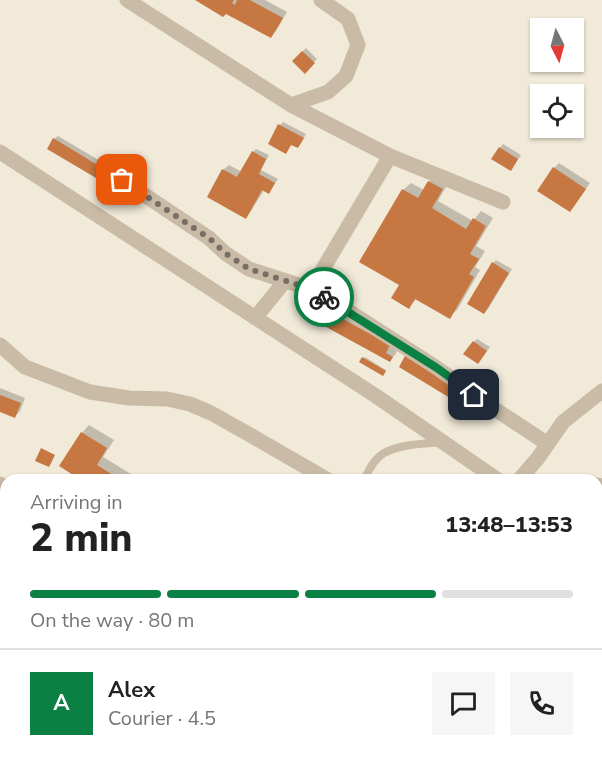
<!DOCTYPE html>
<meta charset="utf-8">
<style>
body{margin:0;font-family:"Nunito Sans",sans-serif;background:#f6f6f6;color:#222;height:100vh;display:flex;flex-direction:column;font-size:22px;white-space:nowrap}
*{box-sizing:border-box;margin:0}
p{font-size:20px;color:#767676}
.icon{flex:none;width:33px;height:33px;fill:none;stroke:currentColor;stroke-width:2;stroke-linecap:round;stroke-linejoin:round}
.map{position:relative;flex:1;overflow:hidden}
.panel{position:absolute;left:0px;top:474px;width:603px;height:296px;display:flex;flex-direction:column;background:#fff;border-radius:18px 18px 0 0;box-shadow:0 2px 4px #0004}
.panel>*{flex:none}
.needle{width:39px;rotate:174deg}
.tools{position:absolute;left:530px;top:18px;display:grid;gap:12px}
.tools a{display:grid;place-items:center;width:54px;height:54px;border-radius:0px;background:#fff;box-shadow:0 2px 4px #0004;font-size:30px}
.pin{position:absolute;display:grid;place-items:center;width:51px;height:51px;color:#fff;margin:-26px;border-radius:12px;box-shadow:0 3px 9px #0006}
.courier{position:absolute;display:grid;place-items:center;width:60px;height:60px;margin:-30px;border:4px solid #0b8043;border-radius:50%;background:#fff;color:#222;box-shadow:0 2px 8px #0007}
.headline em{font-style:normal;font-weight:800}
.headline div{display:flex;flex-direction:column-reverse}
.headline{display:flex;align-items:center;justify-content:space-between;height:102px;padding:0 30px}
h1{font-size:39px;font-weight:800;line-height:45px}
.bar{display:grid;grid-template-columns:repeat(4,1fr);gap:9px 6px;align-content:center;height:72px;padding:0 30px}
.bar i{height:8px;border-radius:4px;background:#e0e0e0}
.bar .on{background:#0b8043}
.bar p{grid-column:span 4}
.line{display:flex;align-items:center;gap:15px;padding:0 30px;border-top:2px solid #e0e0e0}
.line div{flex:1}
.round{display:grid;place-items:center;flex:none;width:63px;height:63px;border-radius:0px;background:#f6f6f6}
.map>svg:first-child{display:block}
</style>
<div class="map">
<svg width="602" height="769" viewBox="0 0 602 769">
<rect width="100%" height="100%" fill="#f1ead9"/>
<path fill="#0003" d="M198 0H265L287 12 276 31 271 37 226 12Z
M306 48 317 59 305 72 294 61Z
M283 122 306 134 301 143 292 144 286 152 280 125Z
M58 136 117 171 112 179 108 183 54 139Z
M503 144 521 155 514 166 500 148Z
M256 149 269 155 261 170 278 179 269 192 264 190 251 211 246 217 223 170 229 165 242 172 253 152Z
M559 163 590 183 575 205 570 211 554 168Z
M437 174 449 181 438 201 473 221 481 211 493 218 476 246 485 251 475 267 480 270 457 310 449 317 417 298 409 307 401 285 403 190 411 183 424 190 429 182Z
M496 260 512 269 488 309 484 313 493 263Z
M312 293 397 351 395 355 389 361 299 310 306 298Z
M477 339 490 347 481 359 474 342Z
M365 357 386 370 383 375 364 358Z
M0 388 25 398 20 411 15 416 0 411Z
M89 425 114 440 103 457 141 480H84L61 466 82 433Z
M174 476 180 480H170Z
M0 509 6 513V534L0 531Z"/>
<path fill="#c77741" d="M195 0H234L232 3 235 5 237 0H250L283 18 271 38 226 14 223 17Z
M302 51 315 63 305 74 292 61Z
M278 124 304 138 298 148 291 145 286 154 268 144Z
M53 138 114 175 108 185 47 149Z
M499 147 518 159 511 171 491 159Z
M252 151 266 159 259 174 275 183 269 194 262 190 246 219 207 197 222 169 237 177Z
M553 167 586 189 570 212 537 191Z
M428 181 443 189 432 208 466 229 473 218 486 226 470 254 479 259 469 274 474 277 450 319 415 299 409 309 391 298 399 285 359 262 402 189 418 198Z
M492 262 509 273 484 314 467 304Z
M305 298 390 345 386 353 393 357 390 362 297 311Z
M473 341 487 351 478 364 463 354Z
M406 354 457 386 450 398 399 367Z
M362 357 386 371 383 376 359 362Z
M0 395 21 403 15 418 0 412Z
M81 432 107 448 97 465 121 480H81L59 466Z
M41 448 55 455 49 467 35 461Z
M0 514 6 518V536L0 533Z"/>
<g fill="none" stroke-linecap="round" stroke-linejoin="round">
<path stroke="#c9bba5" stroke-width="8" d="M364 480C368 471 375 458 384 453 401 444 423 444 441 442"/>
<path stroke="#c9bba5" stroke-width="15" d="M127 0 291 105 390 156 503 202
M291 105 328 92 346 76 358 45 348 19 321 0
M0 152 376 396 498 480
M122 180 209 238 225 253 249 269 311 289 336 303 437 368 493 408 548 444
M311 289 390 156
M255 318 285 281
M0 345 25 367 90 392 129 398 167 399 190 404 211 413 252 436 328 480
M519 480 538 458 563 422 602 391
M0 484 6 488
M597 485 602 486
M231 769 237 764"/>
</g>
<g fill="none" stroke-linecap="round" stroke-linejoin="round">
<path stroke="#776f65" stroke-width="6" stroke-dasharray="0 10.8" d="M122 180 209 238 225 253 249 269 311 289 324 297"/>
<path stroke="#0b8043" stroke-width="8" d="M324 297 437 368 474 395"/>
</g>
</svg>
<div class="tools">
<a><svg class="needle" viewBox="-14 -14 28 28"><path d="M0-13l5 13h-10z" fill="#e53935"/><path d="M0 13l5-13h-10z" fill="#767676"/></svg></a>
<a><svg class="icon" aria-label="locate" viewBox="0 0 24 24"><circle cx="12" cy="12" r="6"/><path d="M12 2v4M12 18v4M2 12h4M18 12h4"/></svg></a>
</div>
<div class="pin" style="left:122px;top:180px;background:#ea580c"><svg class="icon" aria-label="bag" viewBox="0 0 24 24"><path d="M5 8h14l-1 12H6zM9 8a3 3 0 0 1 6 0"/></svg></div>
<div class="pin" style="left:474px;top:395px;background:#1f2937"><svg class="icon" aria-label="home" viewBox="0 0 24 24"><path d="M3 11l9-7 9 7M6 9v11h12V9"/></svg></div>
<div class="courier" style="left:324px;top:297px"><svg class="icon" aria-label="bike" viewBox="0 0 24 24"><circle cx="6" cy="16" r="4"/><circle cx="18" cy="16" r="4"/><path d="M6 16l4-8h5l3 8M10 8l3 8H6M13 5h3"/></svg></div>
<section class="panel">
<div class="headline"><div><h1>2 min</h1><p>Arriving in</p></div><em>13:48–13:53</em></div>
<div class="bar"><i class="on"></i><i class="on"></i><i class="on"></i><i></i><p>On the way · 80 m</p></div>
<div class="line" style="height:108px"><b class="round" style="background:#0b8043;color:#fff">A</b><div><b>Alex</b><p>Courier · 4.5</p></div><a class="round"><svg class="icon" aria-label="chat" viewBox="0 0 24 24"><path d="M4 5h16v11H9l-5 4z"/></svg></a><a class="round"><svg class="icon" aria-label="phone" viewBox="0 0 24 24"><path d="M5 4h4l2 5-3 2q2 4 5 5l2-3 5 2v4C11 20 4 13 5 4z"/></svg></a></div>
</section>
</div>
